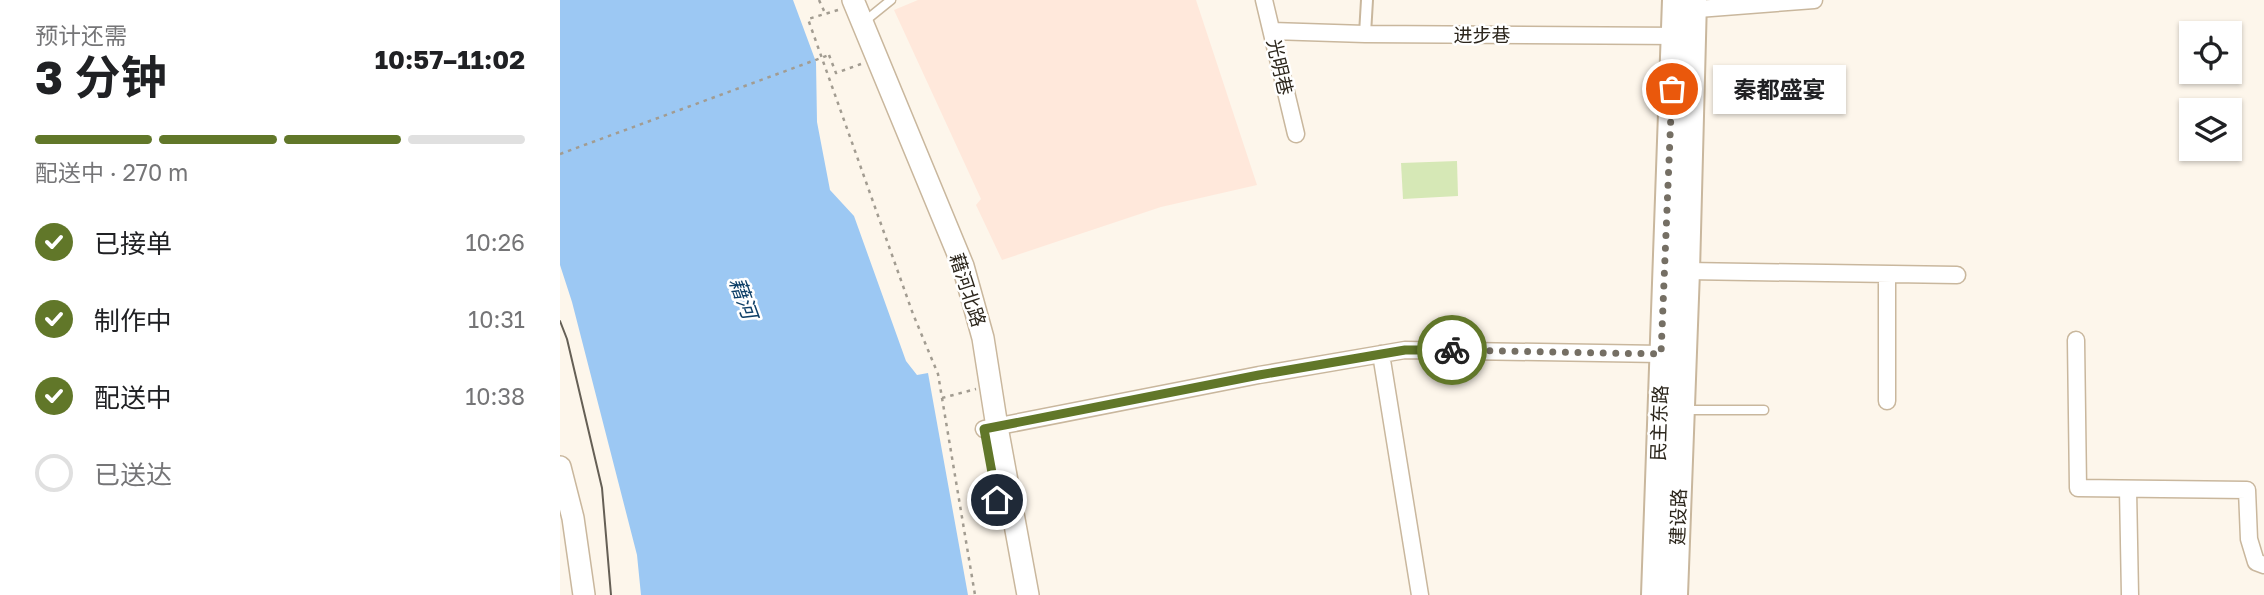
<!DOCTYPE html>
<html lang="zh">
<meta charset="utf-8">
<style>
body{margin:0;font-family:"Golos Text","Noto Sans SC",sans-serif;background:#f6f6f6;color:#202124;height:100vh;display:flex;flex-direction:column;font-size:26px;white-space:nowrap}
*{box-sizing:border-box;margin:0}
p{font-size:23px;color:#757577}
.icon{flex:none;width:38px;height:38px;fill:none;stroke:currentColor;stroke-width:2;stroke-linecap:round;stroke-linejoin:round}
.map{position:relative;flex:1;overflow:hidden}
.details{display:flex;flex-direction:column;background:#fff;width:560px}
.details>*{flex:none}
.fabs{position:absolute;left:1619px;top:21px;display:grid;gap:14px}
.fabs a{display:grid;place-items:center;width:63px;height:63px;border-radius:0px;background:#fff;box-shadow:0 2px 5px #0004;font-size:35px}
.pin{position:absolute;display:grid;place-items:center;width:60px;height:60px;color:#fff;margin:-30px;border:4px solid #fff;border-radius:50%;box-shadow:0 2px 7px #0007}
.courier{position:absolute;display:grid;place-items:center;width:70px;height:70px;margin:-35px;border:5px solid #617729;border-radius:50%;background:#fff;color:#222;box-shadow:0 2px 9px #0007}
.bubble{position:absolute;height:49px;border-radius:0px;background:#fff;box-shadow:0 2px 5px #0004;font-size:23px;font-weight:700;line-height:49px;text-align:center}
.headline em{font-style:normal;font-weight:700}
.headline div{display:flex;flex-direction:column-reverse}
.headline{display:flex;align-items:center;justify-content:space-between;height:119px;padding:0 35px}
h1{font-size:46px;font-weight:700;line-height:52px}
.bar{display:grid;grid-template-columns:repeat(4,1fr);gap:10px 7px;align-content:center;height:84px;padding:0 35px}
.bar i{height:9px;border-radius:5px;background:#e0e0e0}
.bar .current{background:#617729}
.bar p{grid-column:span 4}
ol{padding:0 35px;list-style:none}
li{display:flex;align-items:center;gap:21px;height:77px}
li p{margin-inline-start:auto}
li .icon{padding:7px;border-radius:50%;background:#617729;color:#fff;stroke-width:4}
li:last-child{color:#757577}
li i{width:38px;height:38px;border:4px solid #e0e0e0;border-radius:50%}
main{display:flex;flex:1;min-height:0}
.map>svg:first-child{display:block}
</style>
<main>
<section class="details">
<div class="headline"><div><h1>3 分钟</h1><p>预计还需</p></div><em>10:57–11:02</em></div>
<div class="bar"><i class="current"></i><i class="current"></i><i class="current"></i><i></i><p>配送中 · 270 m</p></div>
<ol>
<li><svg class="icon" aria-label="check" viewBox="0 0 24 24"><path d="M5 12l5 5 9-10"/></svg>已接单<p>10:26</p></li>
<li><svg class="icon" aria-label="check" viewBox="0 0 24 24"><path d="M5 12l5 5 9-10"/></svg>制作中<p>10:31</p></li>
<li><svg class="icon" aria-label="check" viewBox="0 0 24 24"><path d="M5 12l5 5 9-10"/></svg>配送中<p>10:38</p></li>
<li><i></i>已送达</li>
</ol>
</section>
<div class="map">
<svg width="1704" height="595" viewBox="0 0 1704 595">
<rect width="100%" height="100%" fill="#fdf6eb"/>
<path fill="#ffe8db" d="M358 0H636L697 185 601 207 442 260 416 205 421 199 334 10Z"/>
<path fill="#d6e8b6" d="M897 161 898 196 843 199 841 163Z"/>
<path fill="#9cc8f3" d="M0 0H233L256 62 257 122 270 190 294 216 346 361 357 375 368 373 408 595H81L77 555 12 302 0 265Z"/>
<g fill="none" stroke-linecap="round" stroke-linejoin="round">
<defs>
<path id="service" d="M305 21 331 0
M1125 410H1204"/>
<path id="pedestrian" d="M805 34 807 0"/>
<path id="minor" d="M704 0 736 134
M1125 10 1254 0
M712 31 805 34 1122 36
M1127 271 1397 275
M1516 340 1518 488 1687 490 1689 539 1696 562 1704 565
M821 354 860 595
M1327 401V274
M424 429 699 375 845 350 1101 354
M1568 489 1570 595"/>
<path id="secondary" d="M293 0 403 266 423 338 437 427 468 595
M0 467 13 518 24 595"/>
<path id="primary" d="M1094 595 1115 0
M1115 595 1127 271 1134 0"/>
</defs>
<use href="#service" stroke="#c9b79d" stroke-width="11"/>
<use href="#pedestrian" stroke="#c9b79d" stroke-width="14"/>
<use href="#minor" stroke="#c9b79d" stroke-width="19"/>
<use href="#secondary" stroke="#c9b79d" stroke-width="24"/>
<use href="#primary" stroke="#c9b79d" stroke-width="28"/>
<path stroke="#a29c91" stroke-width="2.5" stroke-dasharray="3.5 5" stroke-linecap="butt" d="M259 0 265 13
M278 10 248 19 353 314 378 374 415 595
M269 55 276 73 301 64
M382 398 416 389"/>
<use href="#service" stroke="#fff" stroke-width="8"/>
<use href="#pedestrian" stroke="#fff" stroke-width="10"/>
<use href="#minor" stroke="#fff" stroke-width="16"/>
<use href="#secondary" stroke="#fff" stroke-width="21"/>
<use href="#primary" stroke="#fff" stroke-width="24"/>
<path stroke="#655f55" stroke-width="2" d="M0 321 7 339 42 488 51 595"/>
<path stroke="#a29c91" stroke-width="2.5" stroke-dasharray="3.5 5" stroke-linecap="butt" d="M0 154 269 55"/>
</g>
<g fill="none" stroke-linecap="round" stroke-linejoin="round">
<path stroke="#756f64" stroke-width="7" stroke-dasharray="0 12.6" d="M892 350 1101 354 1112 89"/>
<path stroke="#617729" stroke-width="9" d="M437 500 424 429 699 375 845 350H892"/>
</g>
<g text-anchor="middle" stroke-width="5" stroke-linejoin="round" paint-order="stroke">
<g font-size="19" fill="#2c261c" stroke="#fff">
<text x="922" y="42">进步巷</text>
<text transform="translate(720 67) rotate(77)" y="7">光明巷</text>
<text transform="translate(408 290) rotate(72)" y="7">藉河北路</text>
<text transform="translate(1099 423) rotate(-88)" y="7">民主东路</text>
<text transform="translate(1118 517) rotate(-88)" y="7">建设路</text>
</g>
<g font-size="21" font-style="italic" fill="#0f4068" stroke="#fff">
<text transform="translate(183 298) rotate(70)" y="7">藉河</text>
</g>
</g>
</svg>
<div class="fabs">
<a><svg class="icon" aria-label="locate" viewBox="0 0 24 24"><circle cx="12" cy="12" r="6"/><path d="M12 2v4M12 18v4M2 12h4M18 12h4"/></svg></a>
<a><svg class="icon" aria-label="layers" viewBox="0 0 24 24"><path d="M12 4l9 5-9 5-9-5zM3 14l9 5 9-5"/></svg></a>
</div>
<div class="pin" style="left:1112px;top:89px;background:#ea580c"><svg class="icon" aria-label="bag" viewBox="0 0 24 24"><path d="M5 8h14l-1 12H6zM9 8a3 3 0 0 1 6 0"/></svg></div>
<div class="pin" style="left:437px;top:500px;background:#1f2937"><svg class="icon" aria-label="home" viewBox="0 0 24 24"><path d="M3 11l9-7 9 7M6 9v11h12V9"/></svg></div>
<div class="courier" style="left:892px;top:350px"><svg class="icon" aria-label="bike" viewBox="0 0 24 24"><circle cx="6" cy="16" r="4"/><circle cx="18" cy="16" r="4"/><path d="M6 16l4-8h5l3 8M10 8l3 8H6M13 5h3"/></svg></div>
<div class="bubble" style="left:1153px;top:65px;width:133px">秦都盛宴</div>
</div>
</main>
